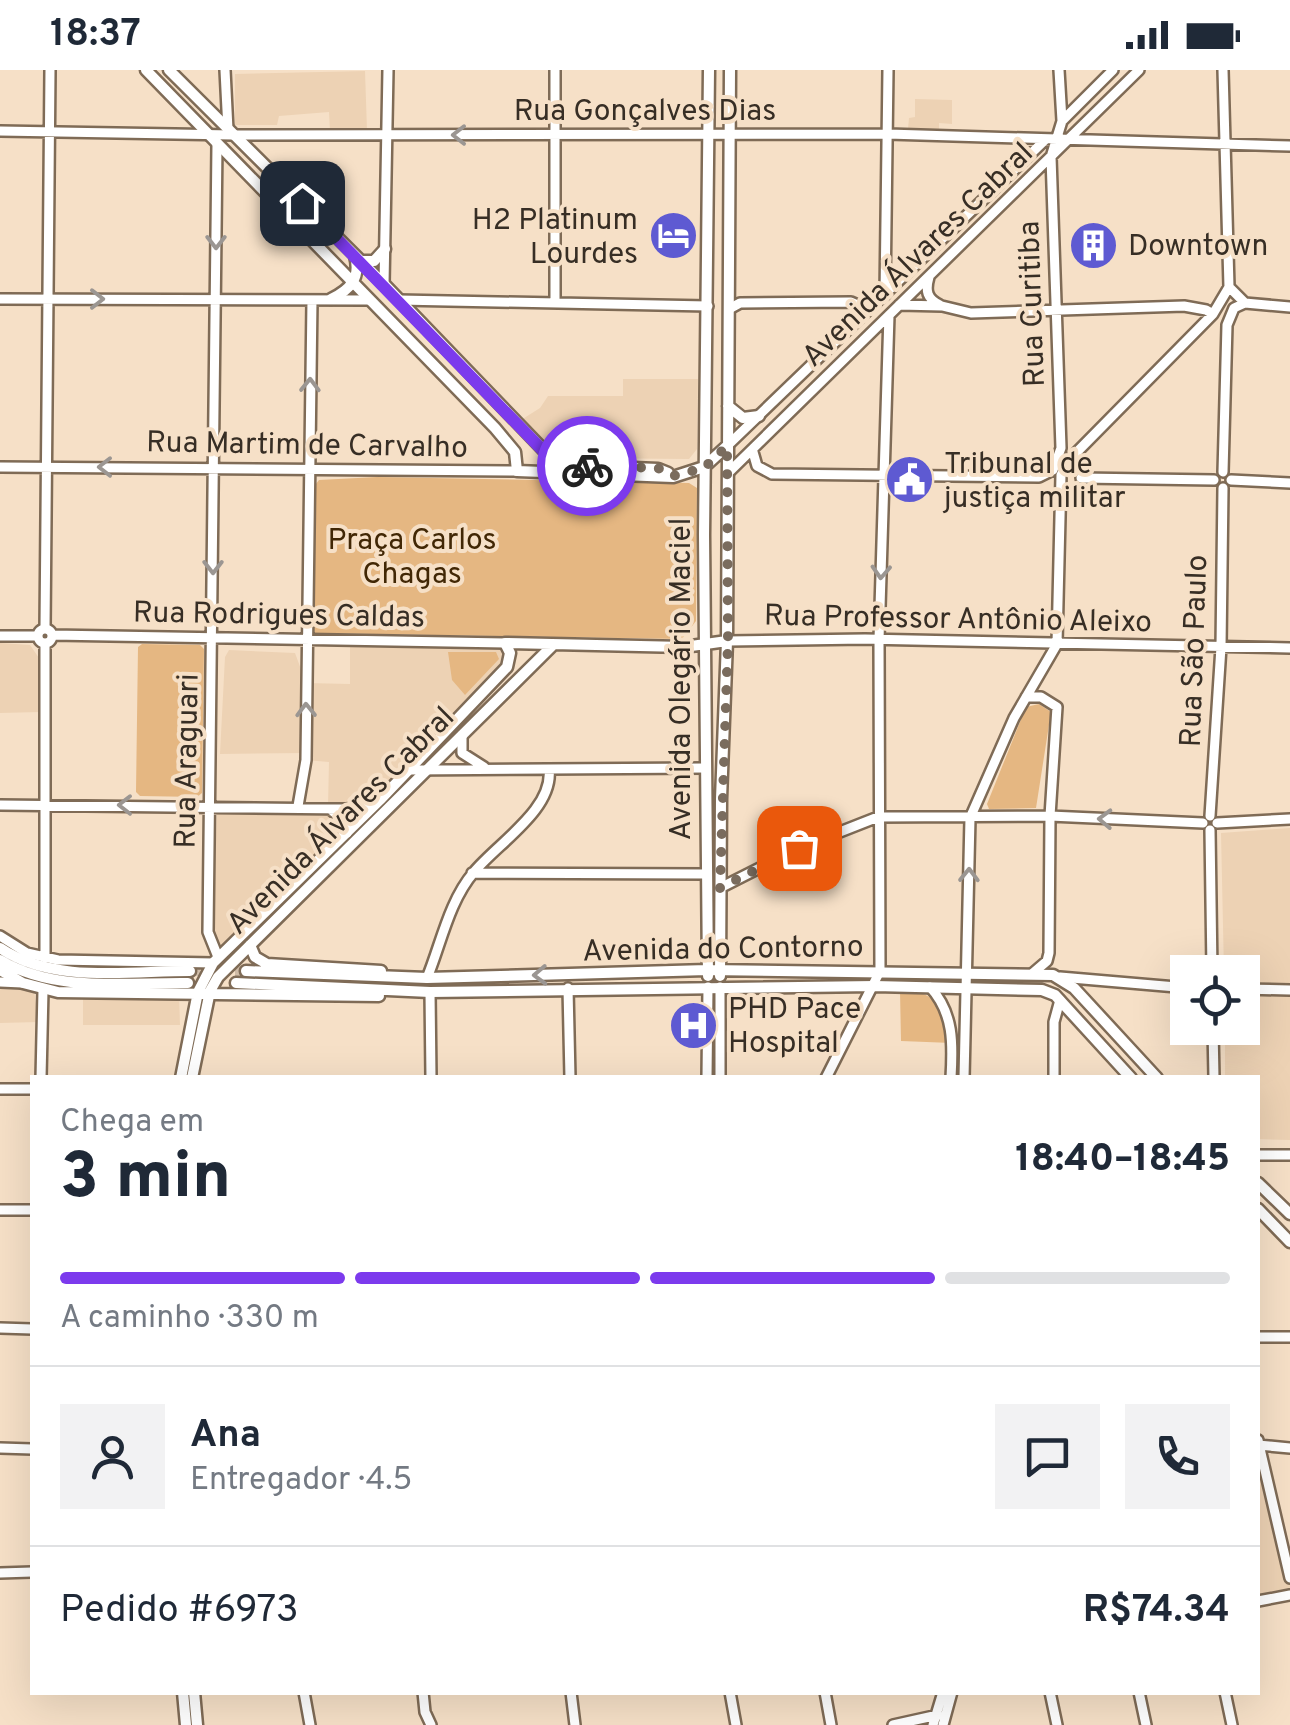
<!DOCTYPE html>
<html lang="pt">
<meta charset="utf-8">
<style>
body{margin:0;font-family:Overpass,sans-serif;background:#f2f2f3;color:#1f2937;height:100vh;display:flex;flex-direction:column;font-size:38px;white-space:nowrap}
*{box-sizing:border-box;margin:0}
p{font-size:32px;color:#747a83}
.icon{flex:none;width:55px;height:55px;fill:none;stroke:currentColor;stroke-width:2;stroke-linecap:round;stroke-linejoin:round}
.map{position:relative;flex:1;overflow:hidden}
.drawer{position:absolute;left:30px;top:1005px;width:1230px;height:620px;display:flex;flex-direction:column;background:#fff;border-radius:0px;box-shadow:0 10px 40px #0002}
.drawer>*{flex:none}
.controls{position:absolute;left:1170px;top:885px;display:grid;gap:20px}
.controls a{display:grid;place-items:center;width:90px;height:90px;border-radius:0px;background:#fff;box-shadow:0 10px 40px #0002;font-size:50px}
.pin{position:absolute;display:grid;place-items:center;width:85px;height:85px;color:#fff;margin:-42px;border-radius:20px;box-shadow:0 5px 15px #0006}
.courier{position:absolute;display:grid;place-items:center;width:100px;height:100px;margin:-50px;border:8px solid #7c3aed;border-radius:50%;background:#fff;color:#222;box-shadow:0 2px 12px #0007}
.head em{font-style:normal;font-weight:800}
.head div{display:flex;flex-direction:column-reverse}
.head{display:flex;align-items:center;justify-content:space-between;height:170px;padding:0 30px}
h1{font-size:65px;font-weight:800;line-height:75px}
.bar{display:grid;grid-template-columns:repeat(4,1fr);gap:15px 10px;align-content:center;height:120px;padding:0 30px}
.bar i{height:12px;border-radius:8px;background:#e0e1e3}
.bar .current{background:#7c3aed}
.bar p{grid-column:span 4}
.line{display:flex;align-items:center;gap:25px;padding:0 30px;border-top:2px solid #e0e1e3}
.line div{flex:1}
.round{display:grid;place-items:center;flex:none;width:105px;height:105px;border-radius:0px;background:#f2f2f3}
.status{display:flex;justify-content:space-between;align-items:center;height:70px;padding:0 50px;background:#fff;direction:ltr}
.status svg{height:28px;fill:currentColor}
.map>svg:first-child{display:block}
</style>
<div class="status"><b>18:37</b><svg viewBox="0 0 49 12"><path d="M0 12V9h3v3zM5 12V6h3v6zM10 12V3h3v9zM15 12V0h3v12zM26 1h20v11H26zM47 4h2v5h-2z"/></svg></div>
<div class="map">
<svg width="1290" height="1655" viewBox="0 0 1290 1655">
<rect width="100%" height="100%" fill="#f6e0c7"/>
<path fill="#edd2b4" d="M365 1 367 60 330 61 329 42 279 46 277 55H235V4Z
M915 29 952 30V54L939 53V60L908 59 909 48 915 47Z
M623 309H698L697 379 689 389 567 388 554 382 521 350 540 338 548 326H623Z
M350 572 505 573 510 590 380 730 348 743 330 738 347 763 223 881 212 860 217 742 302 741 328 736 329 692 306 690V683L220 684 225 587 229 580 295 583 306 613 350 614Z
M0 573 30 575 39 588 40 642 0 643Z
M1290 758V1070L1258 1069V1008L1225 1007V958H1242V902H1224L1221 763Z
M0 915 34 921 39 952 0 953Z
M83 923 179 924 180 955H83Z
M1258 1375 1290 1504V1523L1258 1530Z"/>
<path fill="#e5b782" d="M377 407 689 413 697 418 696 551 682 569 314 563 312 419 319 410Z
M142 574 200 575 204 579 202 723 197 727 140 726 136 722 138 577Z
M448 582H496L499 589 465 625 452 610Z
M1039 634 1051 642 1036 738 989 739 987 734 1026 637Z
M900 921C941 921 940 938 952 973L901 971Z"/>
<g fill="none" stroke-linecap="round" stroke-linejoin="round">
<path stroke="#d0bca7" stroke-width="10" stroke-dasharray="10 5" stroke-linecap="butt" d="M190 901H246"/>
<defs>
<path id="minor" d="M225 0 228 60
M555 0V233
M1062 51 1113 0
M0 61 233 65 888 64 1290 76
M217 74 208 862 218 887
M929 207C925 221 927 229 940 235
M384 214 388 0
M1229 217 1245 233 1290 237
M885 225 888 0
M0 229 369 230
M399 230 708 236
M899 235 942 236 971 243 1184 236 1206 240 1213 244
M729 239 740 233 851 232 860 236 857 250
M727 376 1045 70
M753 382 757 396 772 404 1039 407 1053 400 1061 378 1051 87 1062 51 1059 0
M0 397 517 401
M1223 402 1227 255 1234 238 1245 233
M728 403 1139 0
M1081 408 1214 410
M1231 410 1290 413
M38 566a7 7 0 1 1 14 0a7 7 0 1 1-14 0Z
M45 559 50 0
M52 565 505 573
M0 566H38
M727 571 865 569 1290 578
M1026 627H1041L1057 637 1050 746 1049 883 1047 891 1033 903
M462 665V683L484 697
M408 700 705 698
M0 735 347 739 377 731
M298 736 306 690 312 230
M330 739 342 749 347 763
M1210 746 1221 577 1223 418
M1217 753 1290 749
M1210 760 1212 902
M472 803 706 804
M720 818 799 778 878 747 1050 746 1203 753
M0 866 27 883 58 890 213 893
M45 888V573
M1060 907 1188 918
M427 908C441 874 449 831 474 802 498 773 554 739 549 699
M0 912 22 913
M930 917C954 943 953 974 951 1008
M568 918 570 1008
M1242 919 1290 920
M430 922 431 1008
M1213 958 1214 1008
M41 1008 43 920
M707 1008 708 917
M720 1008V917
M826 1008 880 901 879 570 889 245
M964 1008 970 748 1014 648 1057 574 1061 405 1072 387 1213 244 1229 217 1223 0
M1054 1008V952L1060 930
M0 1019H32
M1258 1085H1290
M0 1140H32
M0 1258 32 1259
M1258 1267H1290
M1258 1370 1290 1508
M1258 1375 1290 1378
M0 1378 32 1379
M0 1503 32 1502
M1258 1531 1290 1525
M304 1622 310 1655
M423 1622 425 1642 431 1655
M571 1622 575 1655
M730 1622 736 1655
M825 1622 831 1655
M1050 1622 1057 1655
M1139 1622 1146 1655
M1225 1622 1232 1655
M893 1655 938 1645
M933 1655 943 1622
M943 1655 952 1622"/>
<path id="major" d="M146 0 495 358 515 382 517 401 673 407 704 397 727 376
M169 0 384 214 558 395 658 399 668 403
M362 191H374L385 179
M331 229C350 220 361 208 355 186
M728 336 743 348 759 346
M250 875 255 887 267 894 381 901
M0 878C53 914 129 901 190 901
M0 890C55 923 126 912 188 913
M0 900 23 913 58 922 379 926
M246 901 427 908 707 900 1053 905 1074 918 1157 1008
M708 906 704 465 709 0
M720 906 721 729 727 571 730 0
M236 913 430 922 875 916 1042 920 1055 925 1131 1008
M181 1008 198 922 213 893 380 730 507 597 510 583 505 573 684 577 727 571
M192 1008 210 921 218 907 553 575
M1258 1113 1290 1144
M1258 1139 1290 1172
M183 1622 186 1655
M194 1622 197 1655"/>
</defs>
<use href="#minor" stroke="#7f6b56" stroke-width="14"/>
<use href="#major" stroke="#7f6b56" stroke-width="15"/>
<use href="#minor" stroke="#fff" stroke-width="9"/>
<use href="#major" stroke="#fff" stroke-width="10"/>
</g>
<defs><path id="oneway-chevron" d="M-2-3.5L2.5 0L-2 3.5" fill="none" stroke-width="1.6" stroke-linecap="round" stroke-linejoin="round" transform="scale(2.5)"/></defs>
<g stroke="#9b9692">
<use href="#oneway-chevron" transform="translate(459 65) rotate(180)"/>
<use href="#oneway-chevron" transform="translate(216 172) rotate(90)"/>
<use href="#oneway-chevron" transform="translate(97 229)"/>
<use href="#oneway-chevron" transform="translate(310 315) rotate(-89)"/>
<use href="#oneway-chevron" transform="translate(105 397) rotate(-180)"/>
<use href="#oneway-chevron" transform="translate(213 497) rotate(90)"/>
<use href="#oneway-chevron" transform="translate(881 502) rotate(93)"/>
<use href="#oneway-chevron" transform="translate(306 640) rotate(-91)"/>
<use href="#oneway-chevron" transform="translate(125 735) rotate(-180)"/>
<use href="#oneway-chevron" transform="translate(1105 749) rotate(-178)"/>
<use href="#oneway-chevron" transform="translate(969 805) rotate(-89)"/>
<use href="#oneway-chevron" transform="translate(540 905) rotate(178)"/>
</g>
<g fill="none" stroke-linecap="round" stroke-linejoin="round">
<path stroke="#7a6c5e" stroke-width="10" stroke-dasharray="0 18" d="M587 396 658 398 673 406 704 398 727 376 728 571 720 818 799 778"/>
<path stroke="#7c3aed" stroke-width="12" d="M302 133 554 392 558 395 587 396"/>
</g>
<defs>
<symbol id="hotel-disc" viewBox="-11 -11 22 22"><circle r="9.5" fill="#5e5ad2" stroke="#f6e0c7"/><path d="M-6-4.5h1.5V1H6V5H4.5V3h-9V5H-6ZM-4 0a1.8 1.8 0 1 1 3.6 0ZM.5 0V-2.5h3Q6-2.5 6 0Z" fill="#fff"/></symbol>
<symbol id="building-disc" viewBox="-11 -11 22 22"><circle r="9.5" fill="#5e5ad2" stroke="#f6e0c7"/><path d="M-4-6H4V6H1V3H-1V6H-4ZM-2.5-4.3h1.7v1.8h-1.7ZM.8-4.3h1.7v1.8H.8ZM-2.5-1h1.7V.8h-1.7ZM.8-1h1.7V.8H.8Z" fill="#fff"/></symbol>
<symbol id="civic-disc" viewBox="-11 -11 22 22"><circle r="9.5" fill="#5e5ad2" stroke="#f6e0c7"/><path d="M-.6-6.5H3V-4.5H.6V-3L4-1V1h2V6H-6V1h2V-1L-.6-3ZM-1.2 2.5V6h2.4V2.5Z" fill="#fff"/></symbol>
<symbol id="hospital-disc" viewBox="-11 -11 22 22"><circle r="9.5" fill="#5e5ad2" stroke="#f6e0c7"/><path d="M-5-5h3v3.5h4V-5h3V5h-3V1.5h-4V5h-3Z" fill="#fff"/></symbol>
</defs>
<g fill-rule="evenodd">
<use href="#hotel-disc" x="646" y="138" width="55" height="55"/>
<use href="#building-disc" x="1066" y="148" width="55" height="55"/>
<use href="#civic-disc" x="882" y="382" width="55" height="55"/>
<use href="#hospital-disc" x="666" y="928" width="55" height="55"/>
</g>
<g text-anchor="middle" stroke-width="8" stroke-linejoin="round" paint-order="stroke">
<g font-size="30" fill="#372e25" stroke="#f6e0c7">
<text x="645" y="50">Rua Gonçalves Dias</text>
<text transform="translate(917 184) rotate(-44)" y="10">Avenida Álvares Cabral</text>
<text transform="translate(1031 234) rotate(-92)" y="10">Rua Curitiba</text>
<text transform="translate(307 374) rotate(1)" y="10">Rua Martim de Carvalho</text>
<text transform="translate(279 544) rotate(1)" y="10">Rua Rodrigues Caldas</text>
<text transform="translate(958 548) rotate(1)" y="10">Rua Professor Antônio Aleixo</text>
<text transform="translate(1193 581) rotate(-88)" y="10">Rua São Paulo</text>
<text transform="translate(680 609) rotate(-90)" y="10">Avenida Olegário Maciel</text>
<text transform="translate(186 691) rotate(-89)" y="10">Rua Araguari</text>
<text transform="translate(340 750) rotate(-45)" y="10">Avenida Álvares Cabral</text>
<text transform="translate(723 878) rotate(-1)" y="10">Avenida do Contorno</text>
</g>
<g font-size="30" fill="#372e25" stroke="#f6e0c7" text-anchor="start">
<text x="638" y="159" text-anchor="end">H2 Platinum<tspan x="638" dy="34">Lourdes</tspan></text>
<text x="1128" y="185">Downtown</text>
<text x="944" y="403">Tribunal de<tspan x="944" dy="34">justiça militar</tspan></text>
<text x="728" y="948">PHD Pace<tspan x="728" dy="34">Hospital</tspan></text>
</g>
<g font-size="30" fill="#412705" stroke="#f6e0c7">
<text x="412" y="479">Praça Carlos<tspan x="412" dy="34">Chagas</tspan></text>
</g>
</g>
</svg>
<div class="controls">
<a><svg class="icon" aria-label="locate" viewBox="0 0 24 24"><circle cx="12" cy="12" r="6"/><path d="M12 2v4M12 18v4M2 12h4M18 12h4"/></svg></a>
</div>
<div class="pin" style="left:799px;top:778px;background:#ea580c"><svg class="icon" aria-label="bag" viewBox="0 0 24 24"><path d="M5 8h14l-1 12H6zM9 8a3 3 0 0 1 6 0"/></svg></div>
<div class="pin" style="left:302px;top:133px;background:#1f2937"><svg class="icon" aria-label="home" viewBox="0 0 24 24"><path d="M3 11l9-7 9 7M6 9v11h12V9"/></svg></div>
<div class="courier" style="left:587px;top:396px"><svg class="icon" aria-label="bike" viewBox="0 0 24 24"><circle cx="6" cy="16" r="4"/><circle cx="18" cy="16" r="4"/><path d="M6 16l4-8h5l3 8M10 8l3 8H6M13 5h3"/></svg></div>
<section class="drawer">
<div class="head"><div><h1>3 min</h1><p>Chega em</p></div><em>18:40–18:45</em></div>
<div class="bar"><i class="current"></i><i class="current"></i><i class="current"></i><i></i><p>A caminho · 330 m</p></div>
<div class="line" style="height:180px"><a class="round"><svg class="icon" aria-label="person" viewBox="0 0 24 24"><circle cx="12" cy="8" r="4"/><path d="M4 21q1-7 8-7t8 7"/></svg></a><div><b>Ana</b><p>Entregador · 4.5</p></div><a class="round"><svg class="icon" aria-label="chat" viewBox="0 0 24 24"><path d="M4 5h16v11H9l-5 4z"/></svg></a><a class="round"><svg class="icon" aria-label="phone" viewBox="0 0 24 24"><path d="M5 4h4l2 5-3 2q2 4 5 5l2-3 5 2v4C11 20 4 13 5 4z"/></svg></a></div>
<div class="line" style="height:130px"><div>Pedido #6973</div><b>R$74.34</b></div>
</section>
</div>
